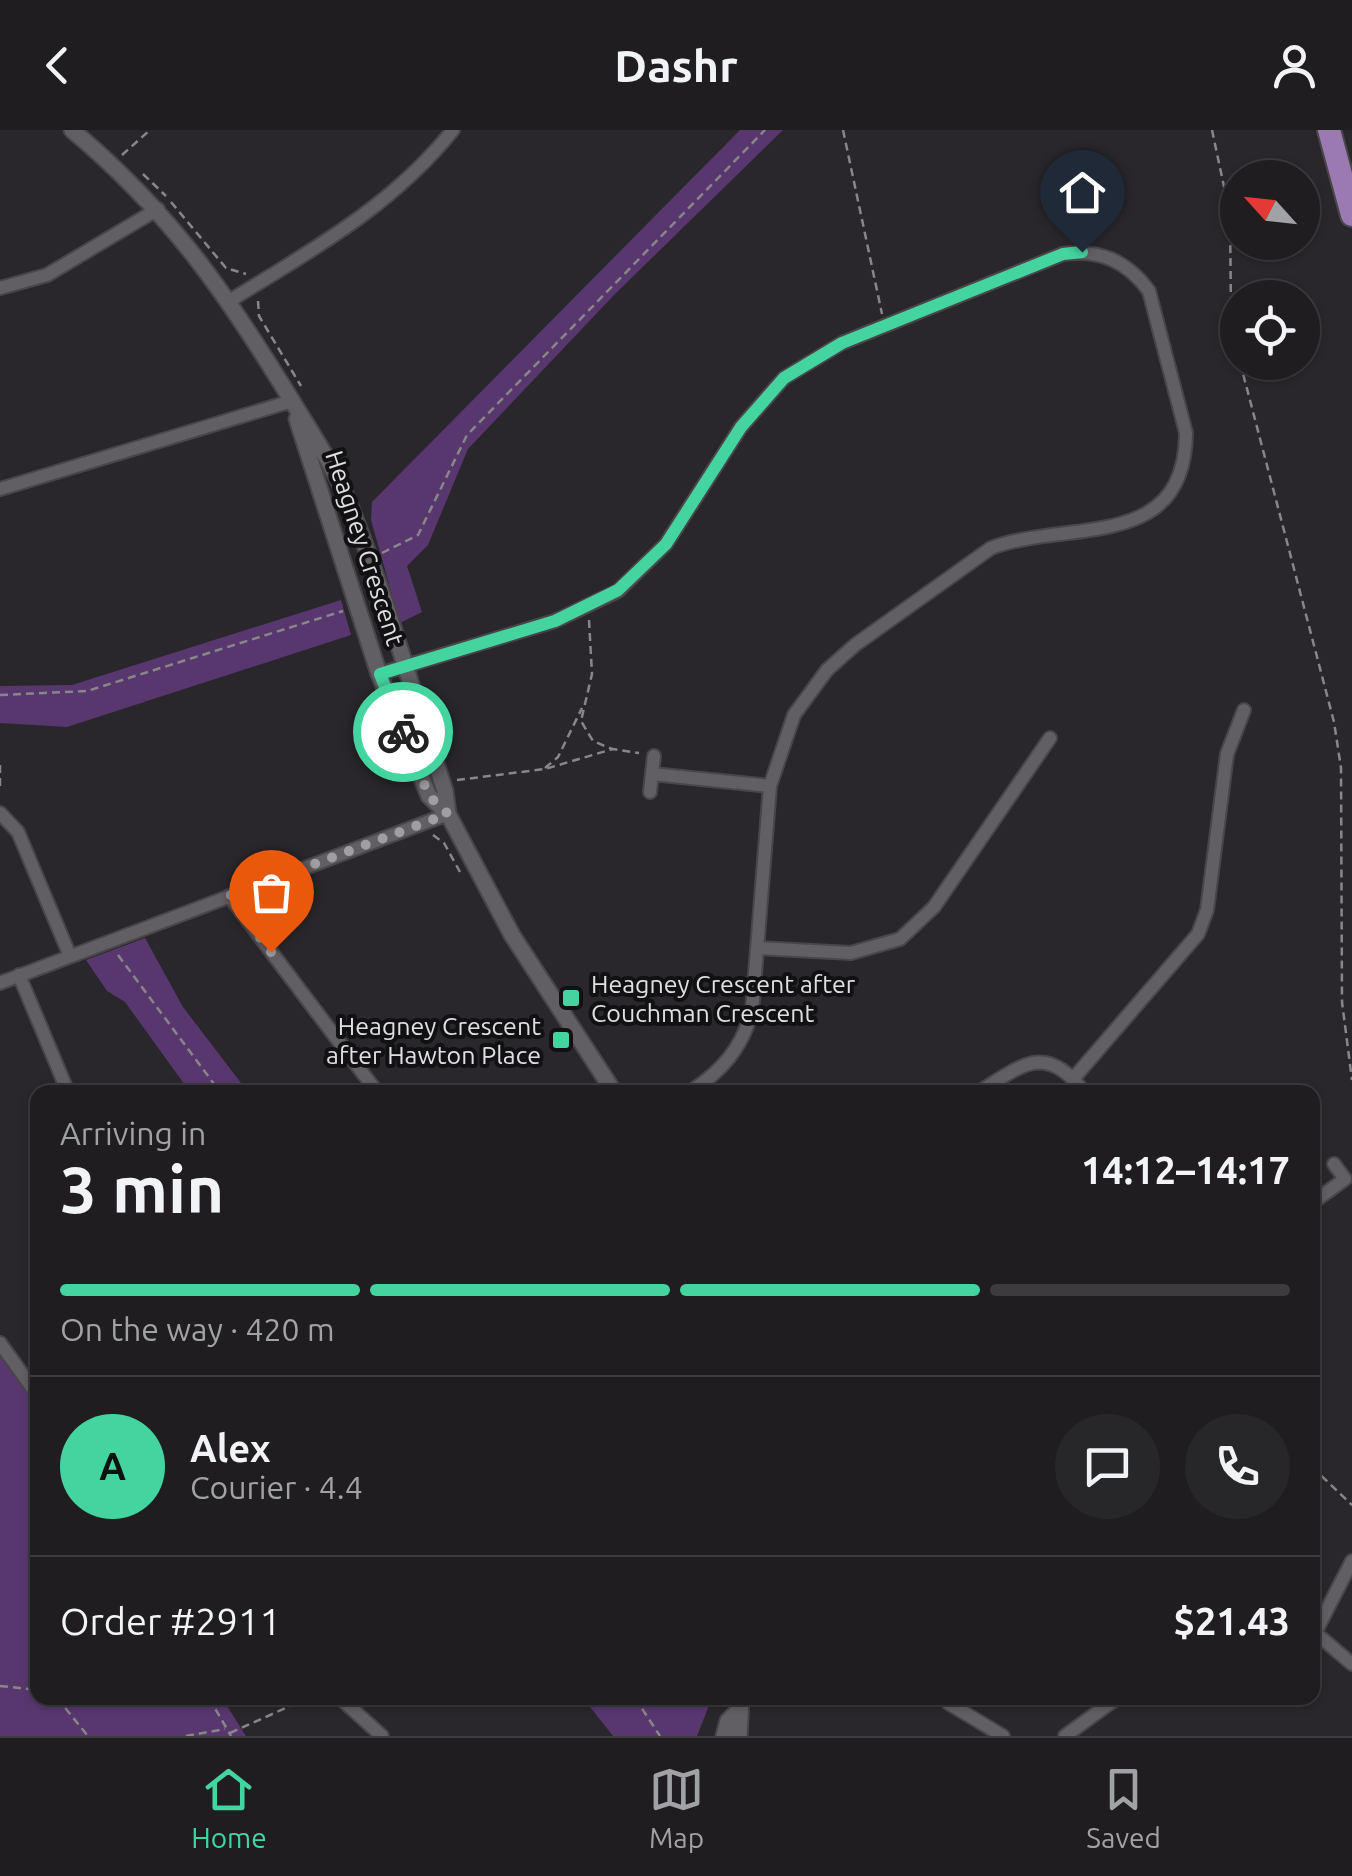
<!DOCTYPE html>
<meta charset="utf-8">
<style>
body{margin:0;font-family:Ubuntu,sans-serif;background:#272629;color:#f1f3f6;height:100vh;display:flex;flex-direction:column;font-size:38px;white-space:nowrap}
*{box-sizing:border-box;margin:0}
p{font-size:32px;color:#a1a2a5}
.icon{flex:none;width:55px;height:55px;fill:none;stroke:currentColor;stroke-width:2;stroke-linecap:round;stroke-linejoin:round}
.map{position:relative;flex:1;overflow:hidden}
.drawer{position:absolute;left:30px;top:955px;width:1290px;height:620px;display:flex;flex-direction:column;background:#1f1d20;border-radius:20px;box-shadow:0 2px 8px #0004,0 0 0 2px #3c3b3e}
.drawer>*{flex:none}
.needle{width:65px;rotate:297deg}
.fabs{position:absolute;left:1220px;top:30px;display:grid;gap:20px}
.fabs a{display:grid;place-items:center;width:100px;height:100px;border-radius:50%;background:#1f1d20;box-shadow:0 2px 8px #0004,0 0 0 2px #3c3b3e;font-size:50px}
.pin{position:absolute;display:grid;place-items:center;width:85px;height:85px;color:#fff;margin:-102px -42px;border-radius:50% 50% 50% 0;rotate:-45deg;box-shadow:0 0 10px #0007}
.pin .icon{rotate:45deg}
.courier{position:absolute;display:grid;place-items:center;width:100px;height:100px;margin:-50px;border:8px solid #43d4a0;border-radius:50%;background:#fff;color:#222;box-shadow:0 2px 12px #0007}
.head em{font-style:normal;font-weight:700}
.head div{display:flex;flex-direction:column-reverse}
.head{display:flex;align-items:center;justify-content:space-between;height:170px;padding:0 30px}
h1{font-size:65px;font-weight:700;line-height:75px}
.bar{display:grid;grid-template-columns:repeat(4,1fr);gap:15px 10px;align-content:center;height:120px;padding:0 30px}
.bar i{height:12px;border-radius:8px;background:#3c3b3e}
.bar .active{background:#43d4a0}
.bar p{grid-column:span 4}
.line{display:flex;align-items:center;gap:25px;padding:0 30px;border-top:2px solid #3c3b3e}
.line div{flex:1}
.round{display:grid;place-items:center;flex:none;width:105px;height:105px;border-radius:52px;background:#272629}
header{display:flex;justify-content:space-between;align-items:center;height:130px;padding:0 30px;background:#1f1d20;font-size:45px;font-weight:700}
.tab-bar{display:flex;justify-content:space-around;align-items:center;height:140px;border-top:2px solid #3c3b3e;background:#1f1d20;font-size:28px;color:#a1a2a5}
.tab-bar a{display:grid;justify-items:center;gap:5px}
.tab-bar .active{color:#43d4a0}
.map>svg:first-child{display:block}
</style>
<header><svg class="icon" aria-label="back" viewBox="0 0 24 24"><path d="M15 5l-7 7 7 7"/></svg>Dashr<svg class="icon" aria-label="person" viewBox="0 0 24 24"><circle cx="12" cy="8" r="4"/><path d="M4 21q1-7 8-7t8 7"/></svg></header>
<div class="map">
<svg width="1352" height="1606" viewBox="0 0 1352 1606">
<rect width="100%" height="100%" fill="#29272b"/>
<path fill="#58376f" d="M740 0H783L615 164 468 319 428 415 407 436 422 482 400 493 371 390 372 372Z
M341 470 351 505 67 597 0 593V556L72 555Z
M145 808 183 877 248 962H190L125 872 107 861 86 830Z
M0 1213 37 1266 38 1568H222L246 1606H0Z
M583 1568H712L697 1606H613Z"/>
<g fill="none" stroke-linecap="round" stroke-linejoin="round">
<defs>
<path id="minor" d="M0 158 47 145 158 79
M231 170C312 120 392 76 453 0
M0 359 292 271
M379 544 555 491 618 461 666 414 741 297 784 248 842 213 1063 124C1100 119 1127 131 1149 161L1186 303C1185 423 1069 389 991 418L855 515 827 540 794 585 770 656 752 882C741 919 722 941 690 962
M654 626 652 644 770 656
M650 662 652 644
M0 683 18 702 70 826
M229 766 377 962
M758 818 851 823 900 809 934 777 1050 608
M19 845 68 962
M0 853 448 684
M1073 949 1198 804 1207 780 1227 624 1244 580
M979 962C1022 935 1046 912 1084 962
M1312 1073 1345 1049 1334 1034
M0 1213 38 1266
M1312 1500 1352 1534
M1316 1501 1352 1431
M340 1568 382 1606
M948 1573 1003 1606
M1065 1606 1117 1568"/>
<path id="tertiary" d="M72 0C171 83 226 163 292 271 312 304 333 335 348 371 386 465 413 565 445 661L448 684
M297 289 379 544 429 666 448 684 512 805 614 962
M724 1606 728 1591 738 1581
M739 1606 741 1568"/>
<path id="trunk" d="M1329 0 1352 85"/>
</defs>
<use href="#minor" stroke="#484649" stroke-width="16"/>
<use href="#tertiary" stroke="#484649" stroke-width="19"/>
<use href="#trunk" stroke="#484649" stroke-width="26"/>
<path stroke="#888689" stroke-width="2.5" stroke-dasharray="8 5" stroke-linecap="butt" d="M843 0 882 184
M1212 0 1230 85 1231 185 1238 222
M122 25 150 0
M143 44 166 66
M171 72 226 138 246 144
M258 171 259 186 301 256
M1240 232 1334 592 1341 638 1342 872 1352 950
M382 423 418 405 467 305 765 0
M589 490 592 544 581 591 593 611 612 619
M0 565 87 561 343 481
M0 635V656
M545 638 558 627 582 578
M457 650 545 639 613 619 639 623
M433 705 444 713 460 742
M118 825 220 962
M1312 1337 1352 1375
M0 1556 38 1560
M57 1568 88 1606
M209 1568 231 1606
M635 1568 660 1606
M230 1603 308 1568
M186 1606 225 1599"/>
<use href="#minor" stroke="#625f64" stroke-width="12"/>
<use href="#tertiary" stroke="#625f64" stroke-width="15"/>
<use href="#trunk" stroke="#9b7ab2" stroke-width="22"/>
</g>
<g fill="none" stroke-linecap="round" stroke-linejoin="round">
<path stroke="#a09ea1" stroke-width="10" stroke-dasharray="0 18" d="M271 822 229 766 448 684 429 666 403 602"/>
<path stroke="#43d4a0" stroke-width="12" d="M403 602 380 544 555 491 618 460 666 414 741 297 784 248 842 213 1063 124 1082 122"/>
</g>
<g fill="#43d4a0" stroke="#111012" stroke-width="4">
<rect x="561" y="858" width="20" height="20" rx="5"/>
<rect x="551" y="900" width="20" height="20" rx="5"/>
</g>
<g text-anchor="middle" stroke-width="8" stroke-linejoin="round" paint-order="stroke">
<g font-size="25" fill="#e0dee1" stroke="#111012">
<text transform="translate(365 418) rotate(72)" y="9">Heagney Crescent</text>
</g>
<g font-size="25" fill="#e0dee1" stroke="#111012" text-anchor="start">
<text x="591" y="863">Heagney Crescent after<tspan x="591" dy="29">Couchman Crescent</tspan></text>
<text x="541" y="905" text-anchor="end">Heagney Crescent<tspan x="541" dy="29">after Hawton Place</tspan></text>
</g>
</g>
</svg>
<div class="fabs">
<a><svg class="needle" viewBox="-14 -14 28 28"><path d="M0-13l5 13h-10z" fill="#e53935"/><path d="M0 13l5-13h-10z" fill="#a1a2a5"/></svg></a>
<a><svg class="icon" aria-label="locate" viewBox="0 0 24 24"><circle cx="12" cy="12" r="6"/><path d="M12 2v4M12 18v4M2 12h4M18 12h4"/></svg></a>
</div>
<div class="pin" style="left:271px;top:822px;background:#ea580c"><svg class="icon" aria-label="bag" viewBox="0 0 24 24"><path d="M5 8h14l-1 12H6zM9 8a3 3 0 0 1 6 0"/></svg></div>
<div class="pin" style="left:1082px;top:122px;background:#1f2937"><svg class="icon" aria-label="home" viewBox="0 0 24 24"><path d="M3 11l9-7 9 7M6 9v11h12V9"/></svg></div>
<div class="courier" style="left:403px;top:602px"><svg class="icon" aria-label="bike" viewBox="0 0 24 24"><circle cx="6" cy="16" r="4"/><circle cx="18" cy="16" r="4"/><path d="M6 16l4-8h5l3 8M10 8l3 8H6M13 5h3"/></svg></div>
<section class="drawer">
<div class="head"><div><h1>3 min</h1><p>Arriving in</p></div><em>14:12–14:17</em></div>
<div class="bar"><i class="active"></i><i class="active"></i><i class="active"></i><i></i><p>On the way · 420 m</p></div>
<div class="line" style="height:180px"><b class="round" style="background:#43d4a0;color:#111">A</b><div><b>Alex</b><p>Courier · 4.4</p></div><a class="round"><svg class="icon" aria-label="chat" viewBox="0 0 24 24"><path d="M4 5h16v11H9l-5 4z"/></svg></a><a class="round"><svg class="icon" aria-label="phone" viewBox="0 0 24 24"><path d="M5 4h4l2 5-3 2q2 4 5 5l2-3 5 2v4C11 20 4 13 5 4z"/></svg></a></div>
<div class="line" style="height:130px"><div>Order #2911</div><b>$21.43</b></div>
</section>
</div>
<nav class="tab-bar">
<a class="active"><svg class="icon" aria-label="home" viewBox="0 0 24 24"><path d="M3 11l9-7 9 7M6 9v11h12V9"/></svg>Home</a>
<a><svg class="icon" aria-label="map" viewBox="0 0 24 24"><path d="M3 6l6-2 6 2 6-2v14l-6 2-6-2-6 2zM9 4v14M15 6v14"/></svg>Map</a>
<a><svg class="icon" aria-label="saved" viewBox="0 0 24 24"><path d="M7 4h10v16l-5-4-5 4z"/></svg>Saved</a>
</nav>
